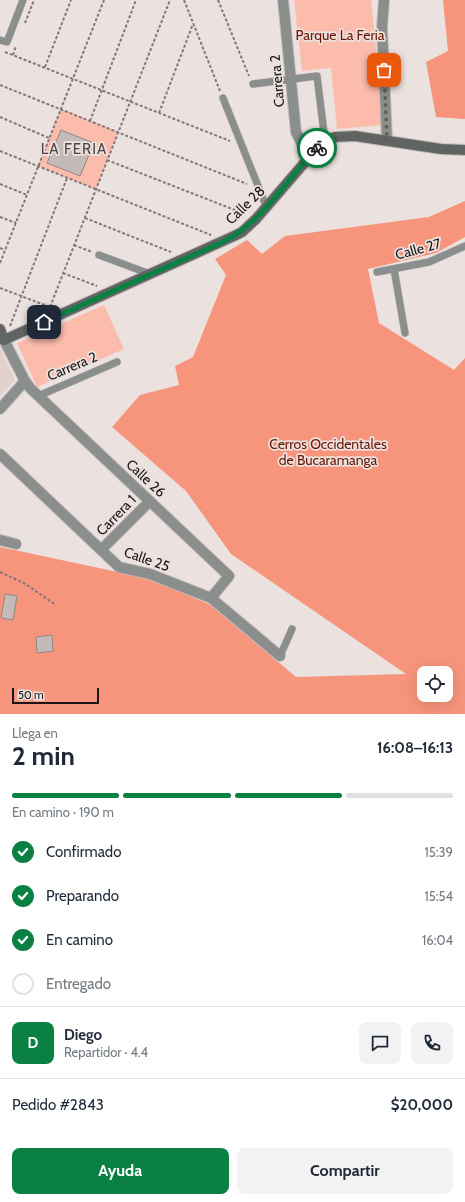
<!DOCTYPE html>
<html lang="es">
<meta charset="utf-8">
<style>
body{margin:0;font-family:Cabin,sans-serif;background:#f2f2f3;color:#1f2937;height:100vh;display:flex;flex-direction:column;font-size:15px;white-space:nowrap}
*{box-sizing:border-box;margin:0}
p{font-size:13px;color:#747a83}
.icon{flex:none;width:22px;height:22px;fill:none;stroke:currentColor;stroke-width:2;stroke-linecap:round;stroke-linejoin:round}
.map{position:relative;height:714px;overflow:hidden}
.details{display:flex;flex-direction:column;background:#fff;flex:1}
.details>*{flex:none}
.controls{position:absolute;left:417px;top:666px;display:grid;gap:8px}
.controls a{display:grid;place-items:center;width:36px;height:36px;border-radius:8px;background:#fff;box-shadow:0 4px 16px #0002;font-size:20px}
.scale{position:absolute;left:12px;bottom:10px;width:87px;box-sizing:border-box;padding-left:4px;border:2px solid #1a1616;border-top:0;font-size:11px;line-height:14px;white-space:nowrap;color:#1a1616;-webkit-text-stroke:3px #ebe1df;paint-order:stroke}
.pin{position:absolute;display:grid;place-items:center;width:34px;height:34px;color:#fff;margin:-17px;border-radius:8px;box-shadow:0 2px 6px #0006}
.courier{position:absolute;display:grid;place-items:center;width:40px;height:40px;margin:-20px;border:3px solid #0b8043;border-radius:50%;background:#fff;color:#222;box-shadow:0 1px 5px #0007}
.overview em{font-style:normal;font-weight:800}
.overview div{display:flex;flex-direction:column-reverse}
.overview{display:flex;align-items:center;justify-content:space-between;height:68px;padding:0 12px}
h1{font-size:26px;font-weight:800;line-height:30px}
.bar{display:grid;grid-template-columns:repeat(4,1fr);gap:6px 4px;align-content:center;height:48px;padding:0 12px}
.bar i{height:5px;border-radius:3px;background:#e0e1e3}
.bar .selected{background:#0b8043}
.bar p{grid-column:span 4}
.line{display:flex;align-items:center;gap:10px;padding:0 12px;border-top:1px solid #e0e1e3}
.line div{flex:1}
.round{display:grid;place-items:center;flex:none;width:42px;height:42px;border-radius:8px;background:#f2f2f3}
ol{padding:0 12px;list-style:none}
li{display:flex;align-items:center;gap:12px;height:44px}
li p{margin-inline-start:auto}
li .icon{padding:4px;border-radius:50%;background:#0b8043;color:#fff;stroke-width:4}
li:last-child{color:#747a83}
li i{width:22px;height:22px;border:2px solid #e0e1e3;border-radius:50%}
.primary-button{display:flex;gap:8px;margin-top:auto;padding:8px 12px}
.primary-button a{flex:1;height:46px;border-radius:8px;background:#0b8043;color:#fff;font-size:16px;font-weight:800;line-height:46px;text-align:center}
.primary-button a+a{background:#f2f2f3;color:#1f2937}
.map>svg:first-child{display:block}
</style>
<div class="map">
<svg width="465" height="714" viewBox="0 0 465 714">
<rect width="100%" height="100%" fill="#ebe1df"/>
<path fill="#e2d1cc" d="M0 347 15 380 0 397Z"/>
<path fill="#fcbcac" d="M294 0H371L384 125 337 129 331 68 302 71Z
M61 109 118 132 96 189 38 166Z
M104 305 124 349 37 387 17 343Z"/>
<path fill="#f7947c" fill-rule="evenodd" d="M443 0H465V119L436 117 426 62 448 51Z
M465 201V237L436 253 368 269 379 323 454 370 465 358V714H0V547L151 579 211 605 296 677 406 674 231 554 186 491 112 427 140 395 179 385 175 366 193 357 226 275 215 259 247 240 262 254 285 236 429 217ZM424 673H446V695H424Z"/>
<path fill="#c4bbb9" stroke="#8f8785" d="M61 130 94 143 80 176 47 163Z
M5 594 17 596 13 620 1 618Z
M52 635 53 651 37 653 36 637Z"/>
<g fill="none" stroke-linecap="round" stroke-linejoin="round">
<defs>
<path id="lane" d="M0 40 7 42 23 0
M253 84 317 76 325 141
M223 98 266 206
M99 255 150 274
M394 269 405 333
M377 272 429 262 465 246
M38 396 117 362
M280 656 292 629"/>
<path id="street" d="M283 0 296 132 308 157
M384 0 382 28 387 140
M4 340 25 381 30 388 229 576 211 598
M0 409 25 381
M0 454 119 567 150 574 211 598 280 656
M0 540 16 544
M101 550 150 501"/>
<path id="secondary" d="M0 329 4 340 234 236 242 232 256 219 318 147 325 141 335 137 355 136 441 149 465 150"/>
</defs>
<use href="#lane" stroke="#c5bcbb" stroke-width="8"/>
<use href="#street" stroke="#c5bcbb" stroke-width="12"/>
<use href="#secondary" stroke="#c5bcbb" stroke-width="12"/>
<path stroke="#807978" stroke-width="2" stroke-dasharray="3 2" stroke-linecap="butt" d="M184 0 220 91
M218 0 249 76
M25 23 34 0
M5 52 230 141
M13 55 16 46
M45 67 71 0
M0 85 247 184
M159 113 193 24
M0 117 49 138
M90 121 136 0
M0 151 211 235
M107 160 245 214
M0 184 27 195
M0 217 16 223
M85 218 171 252
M74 245 92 252
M0 248 5 250
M0 263 104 0
M63 273 97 286
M0 288 50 307
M50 307 170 0
M10 326 67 178
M0 572 24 583 56 605"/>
<use href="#lane" stroke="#8a8e8d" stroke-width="7"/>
<use href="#street" stroke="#8a8e8d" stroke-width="10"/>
<use href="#secondary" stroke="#606564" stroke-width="10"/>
</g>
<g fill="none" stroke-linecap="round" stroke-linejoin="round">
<path stroke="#635d5c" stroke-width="4" stroke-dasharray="0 7.2" d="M317 148C337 130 362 137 387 140L384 70"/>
<path stroke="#0b8043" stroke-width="5" d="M44 322 225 241C264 220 287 179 317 148"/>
</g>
<g text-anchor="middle" stroke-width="3.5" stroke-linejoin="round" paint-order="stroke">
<g font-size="14" fill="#6d1702" stroke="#ebe1df">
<text x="340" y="40">Parque La Feria</text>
<text x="328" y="449">Cerros Occidentales<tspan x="328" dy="16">de Bucaramanga</tspan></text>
</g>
<g font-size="14" fill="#1a1616" stroke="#ebe1df">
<text transform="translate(277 81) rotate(-95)" y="5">Carrera 2</text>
<text transform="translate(245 205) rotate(-44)" y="5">Calle 28</text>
<text transform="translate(418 249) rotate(-15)" y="5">Calle 27</text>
<text transform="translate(72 366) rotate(-23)" y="5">Carrera 2</text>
<text transform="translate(146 478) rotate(43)" y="5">Calle 26</text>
<text transform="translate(116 515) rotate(-46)" y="5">Carrera 1</text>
<text transform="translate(147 559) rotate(19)" y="5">Calle 25</text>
</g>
<g font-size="15" letter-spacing="1" fill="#4d4644" stroke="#ebe1df">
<text x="74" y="154">LA FERIA</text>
</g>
</g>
</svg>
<div class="controls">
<a><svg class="icon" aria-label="locate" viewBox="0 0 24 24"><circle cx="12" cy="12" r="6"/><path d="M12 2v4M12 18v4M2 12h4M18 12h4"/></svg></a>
</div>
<div class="scale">50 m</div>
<div class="pin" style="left:384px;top:70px;background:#ea580c"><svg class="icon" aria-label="bag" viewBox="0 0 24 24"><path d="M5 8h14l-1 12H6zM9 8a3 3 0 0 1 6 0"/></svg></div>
<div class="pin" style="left:44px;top:322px;background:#1f2937"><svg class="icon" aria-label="home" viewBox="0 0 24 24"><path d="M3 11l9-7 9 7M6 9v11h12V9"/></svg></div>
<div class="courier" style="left:317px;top:148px"><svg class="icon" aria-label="bike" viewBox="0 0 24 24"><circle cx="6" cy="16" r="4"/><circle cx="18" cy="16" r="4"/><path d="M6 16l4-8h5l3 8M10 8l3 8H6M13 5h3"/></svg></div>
</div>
<section class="details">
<div class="overview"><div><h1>2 min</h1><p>Llega en</p></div><em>16:08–16:13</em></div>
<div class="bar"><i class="selected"></i><i class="selected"></i><i class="selected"></i><i></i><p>En camino · 190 m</p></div>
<ol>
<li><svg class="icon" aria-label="check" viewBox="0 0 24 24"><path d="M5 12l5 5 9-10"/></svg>Confirmado<p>15:39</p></li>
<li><svg class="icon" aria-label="check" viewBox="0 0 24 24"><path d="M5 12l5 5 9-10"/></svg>Preparando<p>15:54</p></li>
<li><svg class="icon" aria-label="check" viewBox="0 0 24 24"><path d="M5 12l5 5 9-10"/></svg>En camino<p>16:04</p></li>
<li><i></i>Entregado</li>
</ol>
<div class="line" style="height:72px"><b class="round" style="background:#0b8043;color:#fff">D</b><div><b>Diego</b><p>Repartidor · 4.4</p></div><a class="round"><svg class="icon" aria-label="chat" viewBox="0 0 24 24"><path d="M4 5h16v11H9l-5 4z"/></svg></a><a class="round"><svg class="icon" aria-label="phone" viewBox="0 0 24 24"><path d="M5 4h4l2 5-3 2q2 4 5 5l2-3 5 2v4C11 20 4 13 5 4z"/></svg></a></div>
<div class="line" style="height:52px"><div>Pedido #2843</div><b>$20,000</b></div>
<div class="primary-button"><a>Ayuda</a><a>Compartir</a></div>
</section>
